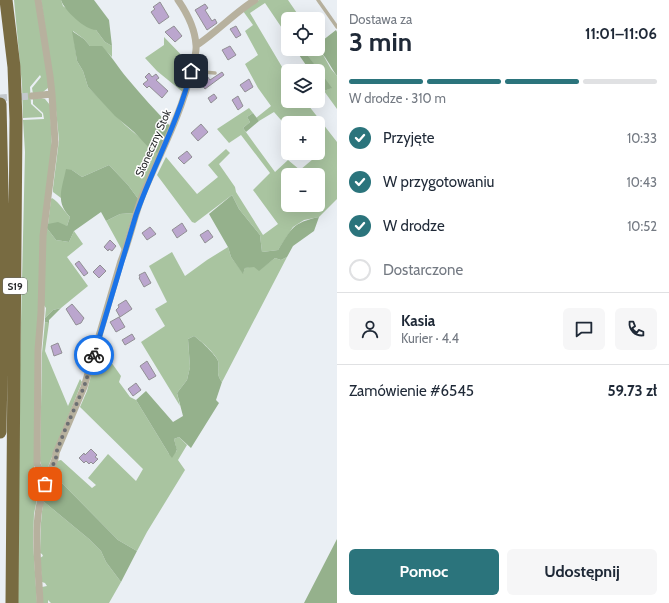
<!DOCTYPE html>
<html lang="pl">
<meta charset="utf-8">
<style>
body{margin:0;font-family:Cabin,sans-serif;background:#f6f6f7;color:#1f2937;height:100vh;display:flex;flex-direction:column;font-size:15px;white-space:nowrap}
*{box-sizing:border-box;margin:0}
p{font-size:13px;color:#747a83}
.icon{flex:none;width:22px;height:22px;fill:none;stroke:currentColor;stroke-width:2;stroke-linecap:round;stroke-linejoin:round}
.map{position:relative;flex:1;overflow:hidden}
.details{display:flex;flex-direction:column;background:#fff;width:332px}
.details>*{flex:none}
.buttons{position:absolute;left:281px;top:12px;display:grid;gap:8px}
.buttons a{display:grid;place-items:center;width:44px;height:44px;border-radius:6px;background:#fff;box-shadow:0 4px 16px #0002;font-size:20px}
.pin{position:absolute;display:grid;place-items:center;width:34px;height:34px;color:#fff;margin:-17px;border-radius:8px;box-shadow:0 2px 6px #0006}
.courier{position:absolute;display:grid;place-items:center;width:40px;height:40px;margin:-20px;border:3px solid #1a73e8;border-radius:50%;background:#fff;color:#222;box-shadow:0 1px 5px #0007}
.summary em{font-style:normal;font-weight:800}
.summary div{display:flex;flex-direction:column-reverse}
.summary{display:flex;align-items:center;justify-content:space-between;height:68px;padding:0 12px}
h1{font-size:26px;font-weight:800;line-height:30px}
.bar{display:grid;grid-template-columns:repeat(4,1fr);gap:6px 4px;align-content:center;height:48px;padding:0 12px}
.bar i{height:5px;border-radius:3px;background:#e0e1e3}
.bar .on{background:#2b747c}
.bar p{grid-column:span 4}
.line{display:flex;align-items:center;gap:10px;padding:0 12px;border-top:1px solid #e0e1e3}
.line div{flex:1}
.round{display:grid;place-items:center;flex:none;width:42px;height:42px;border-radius:6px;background:#f6f6f7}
ol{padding:0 12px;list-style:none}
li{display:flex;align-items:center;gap:12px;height:44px}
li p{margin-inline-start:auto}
li .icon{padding:4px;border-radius:50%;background:#2b747c;color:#fff;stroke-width:4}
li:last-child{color:#747a83}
li i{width:22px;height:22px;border:2px solid #e0e1e3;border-radius:50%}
.cta{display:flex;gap:8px;margin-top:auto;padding:8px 12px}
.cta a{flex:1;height:46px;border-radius:6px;background:#2b747c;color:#fff;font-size:16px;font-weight:800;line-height:46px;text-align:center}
.cta a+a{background:#f6f6f7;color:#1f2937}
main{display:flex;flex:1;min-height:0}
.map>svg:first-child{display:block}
</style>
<main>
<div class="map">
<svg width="337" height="603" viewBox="0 0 337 603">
<rect width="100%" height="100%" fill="#eaeff4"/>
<path fill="#a9c4a0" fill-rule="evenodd" d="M14 0H36L49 87 43 92 33 94 32 88 41 77 40 75 30 87 31 104 42 114V117L23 118 22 85Z
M41 0H61L63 6 96 30 105 42 112 46V57L102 47 90 46 84 39 73 31 77 61 83 71 88 87 125 125 158 153 139 200 128 185 109 165 82 177 72 170 61 194V198L53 192V188L59 140 53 80Z
M259 0H288L301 19H288V37L265 3 250 13 288 77V101H305L337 142V199L319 217 304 220 293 227 278 250 262 252 260 235 239 209 232 195 195 223 192 222 157 175 166 157 197 194 218 177 208 165 226 149 230 153 219 164 235 187 236 192 263 235 278 224 253 190 270 173 241 135 229 143 217 129 249 108 253 113 247 117 250 122 243 128 275 172 288 160 300 170 313 159 308 153H318V123H288V128L274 112 259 121 256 118 271 106 258 88 245 64 258 55 245 31 253 25 243 11ZM288 175H318V205H288Z
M164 37 191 65 184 93 157 71 145 58 164 45Z
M303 49H317L322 53 331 69 337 76V109L324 91 331 88Z
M41 98 45 99 50 105 52 150 45 198 34 468 41 479 34 514 33 541 37 603H18L19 408 25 152 23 120 44 119 43 113 33 104V99Z
M52 198C60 203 64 211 70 217L67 226 48 224 51 199Z
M133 213 122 250 106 221 120 214Z
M46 227 56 240 69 242 74 231 83 244 67 257 88 286 61 308 53 310 45 318 46 308 43 304Z
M228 247 231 257 243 273 245 268 254 266 259 270 275 258 281 260 287 257 222 382C215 373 220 370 218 361 216 354 200 340 194 336L188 339 190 367 187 380 177 393 180 406 141 342 165 326 155 309 167 302 149 266 172 252 185 276 207 260Z
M45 322 49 323 45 351 68 406 80 379 82 382 48 467 45 469 42 467 40 461 42 353Z
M99 345 121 376 119 382 130 397 136 400 169 454 177 451 174 439 179 437 187 445 178 460 185 470 147 532 137 551 118 540 56 477 52 475 57 461 61 460 92 488 96 485 88 478 108 454 136 481 143 469 80 407 87 391Z
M43 501 89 539 101 551 106 562 121 582 109 603H51L48 600V603H43L42 587 47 586 45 583 42 582 40 558 43 556 42 554 40 553 41 523Z"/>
<path fill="#95b18c" d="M61 0H94L109 20 112 46 105 42 96 30C85 30 64 10 61 0Z
M336 30 337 32V76C330 67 326 55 317 49L318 44Z
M72 31 84 39 90 46H102C112 57 118 67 127 78 141 95 156 111 171 127L158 153 152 151 134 132 115 116 88 87 83 71 77 61Z
M295 49H303L332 88 324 91 318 82V71H310Z
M253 113 259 121 246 132 243 128 250 122 247 117Z
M109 165 128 185 139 200 133 213 120 214 106 221 101 212 74 231 69 242 56 240 46 227 48 224 58 222 67 226 70 217C55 202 62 189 66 169L72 170 82 177Z
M232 195 239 209 260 235 262 252 278 250C292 228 292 223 319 217L314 231 293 246 287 257 281 260 275 258 259 271 254 267 245 268 243 274 231 257 228 247 209 214Z
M61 308 49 320V323L45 322V318L53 310Z
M194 336C200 340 216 355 218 361 220 370 215 373 222 382L216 400 219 403 191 448 179 437 174 439 177 450 172 458 169 454 136 400 146 391 173 422 183 416 177 393 187 380 190 367 188 339Z
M52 475 56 477 118 540 137 551 121 582 106 562 101 551 89 539 43 501Z
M337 539V603H304Z"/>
<path fill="#bba6ce" stroke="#918f94" d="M160 2 169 17 159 24 151 12 155 9 153 7Z
M205 4 208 8 205 10 212 21 215 19 217 23 207 30 195 10Z
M174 26 182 36 175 42 165 32Z
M236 26 241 35 236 38 230 29Z
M230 46 236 55 228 60 222 50Z
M222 72 224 75 205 89 198 80 205 75 207 76 210 80Z
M149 73 152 77 156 74 159 78 156 80 168 91 162 98 149 86 147 88 143 84 148 80 145 77Z
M249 79 253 87 245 92 240 85Z
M214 94 217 98 211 103 208 98Z
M238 96 243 106 238 110 232 100Z
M201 124 208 132 198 141 191 133Z
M187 151 192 157 184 164 178 158Z
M182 223 187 231 177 238 172 230Z
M150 227 156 234 147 240 142 233Z
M208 230 213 237 205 243 200 235Z
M110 240 116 246 112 251 109 249 108 251 104 247Z
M79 261 88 273 84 276 75 264Z
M100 265 106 271 99 278 93 272Z
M145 272 151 283 144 287 139 278 140 277 139 275Z
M126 300 132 309 120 317 116 310 119 307 118 305Z
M72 304 84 318 81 323 76 325 66 309Z
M119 317 125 327 116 332 110 322Z
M132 334 135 339 125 345 122 340Z
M58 343 62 353 54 356 51 346Z
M147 361 156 376 149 380 140 366Z
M136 383 141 390 133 396 128 389Z
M91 449 97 455 95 457 98 459 93 464 91 462 89 464 86 461 84 463 79 458 84 453 85 455Z"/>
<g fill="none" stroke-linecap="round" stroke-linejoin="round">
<path stroke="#c3c8cc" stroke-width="7" stroke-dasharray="7 3.5" stroke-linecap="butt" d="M0 98 32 96"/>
<path stroke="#b7b19e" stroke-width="3.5" d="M318 0 337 27
M191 71 215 73"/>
<path stroke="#b7b19e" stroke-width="7" d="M197 45C217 32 234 13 255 0
M32 96 52 94 50 76 38 0
M47 477 41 472 37 464 38 350 41 313 43 236 55 142 52 94
M40 603C39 572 34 539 39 508 41 498 44 488 47 478 50 469 56 462 56 453L84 387 121 261C130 239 134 216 143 194 160 153 181 115 191 72 193 63 197 53 196 45 195 28 187 13 178 0"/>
<path stroke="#786b41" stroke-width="13" d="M6 0 14 67 16 120 12 603
M0 104 3 235 0 432"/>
</g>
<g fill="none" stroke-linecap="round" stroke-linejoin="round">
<path stroke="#6c6f72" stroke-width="4" stroke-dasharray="0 7.2" d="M45 484 56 458V453L65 430 84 387 94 355"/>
<path stroke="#1a73e8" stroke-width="5" d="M94 355 136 215C153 166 179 121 191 71"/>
</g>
<g text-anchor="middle" stroke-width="3" stroke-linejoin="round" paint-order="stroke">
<rect fill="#fff" stroke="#686a6b" stroke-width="1" x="3" y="278" width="24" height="16" rx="3"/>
<g font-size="10" font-weight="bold" fill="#282a2c">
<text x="15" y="290">S19</text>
</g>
<g font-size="11" fill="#282a2c" stroke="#fff">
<text transform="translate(153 143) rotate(-66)" y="4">Słoneczny Stok</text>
</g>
</g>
</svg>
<div class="buttons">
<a><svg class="icon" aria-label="locate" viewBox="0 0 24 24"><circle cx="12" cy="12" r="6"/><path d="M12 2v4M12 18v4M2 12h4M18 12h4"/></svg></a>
<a><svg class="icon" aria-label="layers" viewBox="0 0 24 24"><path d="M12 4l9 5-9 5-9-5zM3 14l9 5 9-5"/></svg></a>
<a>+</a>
<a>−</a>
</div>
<div class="pin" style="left:45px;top:484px;background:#ea580c"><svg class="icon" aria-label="bag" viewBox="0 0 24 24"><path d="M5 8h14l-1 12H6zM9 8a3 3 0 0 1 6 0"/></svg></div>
<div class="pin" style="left:191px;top:71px;background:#1f2937"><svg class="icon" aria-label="home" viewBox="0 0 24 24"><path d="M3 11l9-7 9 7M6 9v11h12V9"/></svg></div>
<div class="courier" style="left:94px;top:355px"><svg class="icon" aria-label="bike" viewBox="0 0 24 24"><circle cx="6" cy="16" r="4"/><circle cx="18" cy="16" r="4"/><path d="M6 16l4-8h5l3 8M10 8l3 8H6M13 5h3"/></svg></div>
</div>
<section class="details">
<div class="summary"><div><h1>3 min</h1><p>Dostawa za</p></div><em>11:01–11:06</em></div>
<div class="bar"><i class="on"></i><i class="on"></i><i class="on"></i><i></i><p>W drodze · 310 m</p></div>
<ol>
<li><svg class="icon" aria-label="check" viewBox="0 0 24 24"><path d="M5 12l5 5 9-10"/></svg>Przyjęte<p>10:33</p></li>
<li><svg class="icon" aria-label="check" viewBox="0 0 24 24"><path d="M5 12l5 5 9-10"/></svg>W przygotowaniu<p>10:43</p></li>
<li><svg class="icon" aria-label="check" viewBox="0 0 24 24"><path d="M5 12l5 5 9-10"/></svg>W drodze<p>10:52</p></li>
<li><i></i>Dostarczone</li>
</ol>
<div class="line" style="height:72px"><a class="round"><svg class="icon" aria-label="person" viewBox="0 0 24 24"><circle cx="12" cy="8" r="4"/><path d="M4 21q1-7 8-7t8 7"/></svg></a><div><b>Kasia</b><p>Kurier · 4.4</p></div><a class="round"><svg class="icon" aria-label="chat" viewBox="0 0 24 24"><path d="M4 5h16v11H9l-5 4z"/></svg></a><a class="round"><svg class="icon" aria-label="phone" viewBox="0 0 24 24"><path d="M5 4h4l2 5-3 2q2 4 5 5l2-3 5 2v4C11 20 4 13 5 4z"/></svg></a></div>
<div class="line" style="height:52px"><div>Zamówienie #6545</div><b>59.73 zł</b></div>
<div class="cta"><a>Pomoc</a><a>Udostępnij</a></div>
</section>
</main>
